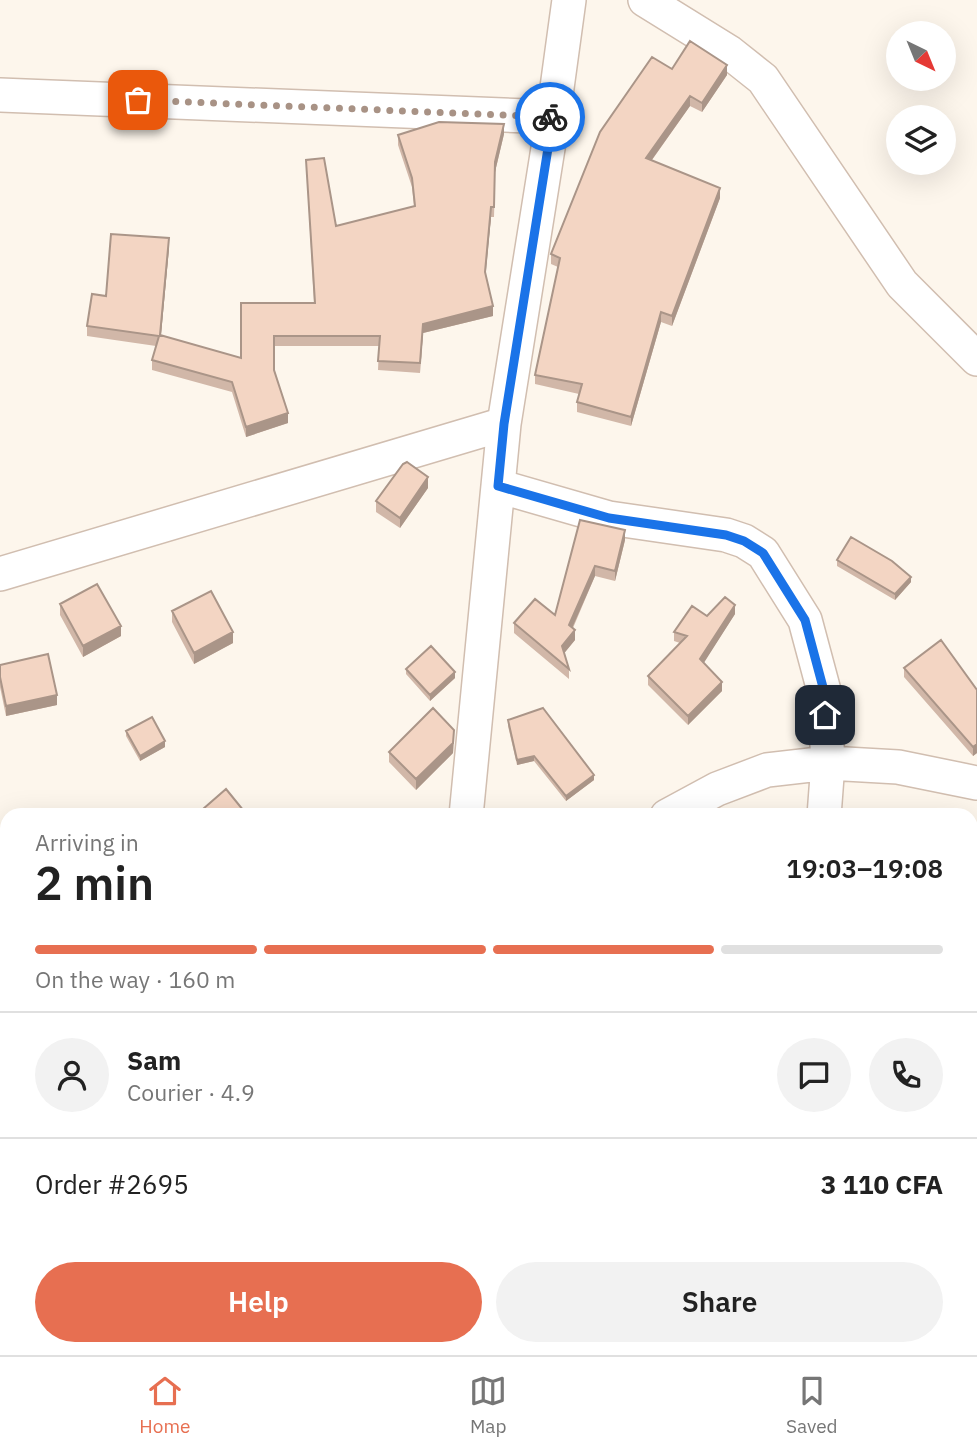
<!DOCTYPE html>
<meta charset="utf-8">
<style>
body{margin:0;font-family:"IBM Plex Sans",sans-serif;background:#f2f2f2;color:#222;height:100vh;display:flex;flex-direction:column;font-size:26px;white-space:nowrap}
*{box-sizing:border-box;margin:0}
p{font-size:23px;color:#767676}
.icon{flex:none;width:38px;height:38px;fill:none;stroke:currentColor;stroke-width:2;stroke-linecap:round;stroke-linejoin:round}
.map{position:relative;flex:1;overflow:hidden}
.drawer{position:absolute;left:0px;top:808px;width:978px;height:548px;display:flex;flex-direction:column;background:#fff;border-radius:21px 21px 0 0;box-shadow:0 7px 28px #0002}
.drawer>*{flex:none}
.needle{width:46px;rotate:137deg}
.tools{position:absolute;left:886px;top:21px;display:grid;gap:14px}
.tools a{display:grid;place-items:center;width:70px;height:70px;border-radius:50%;background:#fff;box-shadow:0 7px 28px #0002;font-size:35px}
.pin{position:absolute;display:grid;place-items:center;width:60px;height:60px;color:#fff;margin:-30px;border-radius:14px;box-shadow:0 4px 10px #0006}
.courier{position:absolute;display:grid;place-items:center;width:70px;height:70px;margin:-35px;border:5px solid #1a73e8;border-radius:50%;background:#fff;color:#222;box-shadow:0 2px 9px #0007}
.head em{font-style:normal;font-weight:600}
.head div{display:flex;flex-direction:column-reverse}
.head{display:flex;align-items:center;justify-content:space-between;height:119px;padding:0 35px}
h1{font-size:46px;font-weight:600;line-height:52px}
.bar{display:grid;grid-template-columns:repeat(4,1fr);gap:10px 7px;align-content:center;height:84px;padding:0 35px}
.bar i{height:9px;border-radius:5px;background:#e0e0e0}
.bar .current{background:#e76f51}
.bar p{grid-column:span 4}
.line{display:flex;align-items:center;gap:18px;padding:0 35px;border-top:2px solid #e0e0e0}
.line div{flex:1}
.round{display:grid;place-items:center;flex:none;width:74px;height:74px;border-radius:37px;background:#f2f2f2}
.cta{display:flex;gap:14px;margin-top:auto;padding:14px 35px}
.cta a{flex:1;height:80px;border-radius:42px;background:#e76f51;color:#fff;font-size:28px;font-weight:600;line-height:80px;text-align:center}
.cta a+a{background:#f2f2f2;color:#222}
.tabs{display:flex;justify-content:space-around;align-items:center;height:98px;border-top:2px solid #e0e0e0;background:#fff;font-size:19px;color:#767676}
.tabs a{display:grid;justify-items:center;gap:4px}
.tabs .current{color:#e76f51}
.map>svg:first-child{display:block}
</style>
<div class="map">
<svg width="977" height="1355" viewBox="0 0 977 1355">
<rect width="100%" height="100%" fill="#fdf6ec"/>
<g fill="none" stroke-linecap="round" stroke-linejoin="round">
<defs>
<path id="minor" d="M645 0 729 52 763 79 902 284 977 359
M0 95 553 117
M498 486 609 518 726 535 744 541 763 553 805 620 824 691 828 763 824 816
M0 574 504 424
M466 816 504 424 553 117 569 0
M667 816 717 789 767 770 828 763 898 767 977 783
M0 1189 7 1185
M588 1349 591 1355"/>
</defs>
<use href="#minor" stroke="#d1beb0" stroke-width="36"/>
<use href="#minor" stroke="#fff" stroke-width="33"/>
</g>
<path fill="#d1b7a8" d="M672 69 727 75 702 112 690 106 652 160 720 198 672 326 661 322 631 426 577 412V402L579 394 535 384V375L558 267 551 264V254Z
M504 134 495 172 494 217H491L485 274 493 316 423 333 420 373 378 370 379 346H274V370L288 423 246 437 232 392 152 370V360L156 346 87 336V326L106 296 169 248 161 335 241 358 314 303 306 160 336 226 414 206 412 187 398 145V135Z
M428 488 400 528 376 512V501Z
M580 520 625 540 615 581 595 576 573 628 575 640 564 653 569 669V679L514 633V623L555 615Z
M837 560 911 582 895 600 837 566Z
M60 604 121 636 83 657 60 615Z
M172 611 233 643 194 664 172 622Z
M735 614 703 663 722 691 688 725 648 685V676L680 643 674 641V632L707 616Z
M0 665 57 705 6 716 0 687Z
M904 668 977 690V753L973 756 904 677Z
M406 669 455 678 430 701 406 674Z
M508 720 594 780 566 801 534 761 517 765 508 726Z
M126 731 165 747 140 761 126 736Z
M454 740 453 753 416 790 389 762V752Z
M977 976V1017L974 1020 971 1016V980Z
M344 1349H418L410 1355H347Z
M437 1349H563L564 1355H441Z"/>
<path fill="#aa9588" d="M727 65V75L702 112V103Z
M690 96V106L646 168V158Z
M504 124V134L495 172 494 217 495 162Z
M720 188V198L672 326V316Z
M491 207V217L485 281V272Z
M169 238V248L160 345V335Z
M493 306V316L423 333 420 373 423 324Z
M661 312V322L631 426V417Z
M288 413V423L246 437V427Z
M428 477V488L400 528V518Z
M625 530V540L615 581V571Z
M595 566V576L569 635V625Z
M911 577V582L895 600V594Z
M735 605V614L700 669V659Z
M121 626V636L83 657V646Z
M575 630V640L562 656V646Z
M233 632V643L194 664V653Z
M455 672V678L430 701V695Z
M722 682V691L688 725V716Z
M57 695V705L6 716V706Z
M454 730 453 753 416 790V779Z
M165 741V747L140 761V756Z
M977 744V753L973 756V747Z
M534 756V761L517 765V760Z
M594 775V780L566 801V796Z
M7 974V982L0 985V977Z
M977 1009V1017L974 1020V1011Z
M974 1144V1151L971 1153V1146Z
M404 1349H418L410 1355H396Z
M564 1351V1355H552Z"/>
<path fill="#f3d5c3" stroke="#aa9588" stroke-width="2" d="M690 41 727 65 702 103 690 96 646 158 720 188 672 316 661 312 631 417 577 402 582 384 535 375 560 258 551 254 600 132 652 57 672 69Z
M439 122 504 124 495 162 494 207H491L485 272 493 306 423 324 420 363 378 361 380 336H274V370L288 413 246 427 232 382 152 360 159 336 87 326 92 294 106 296 111 234 169 238 160 335 241 358V303H315L306 160 324 158 336 226 415 206 412 178 398 135Z
M407 462 428 477 400 518 376 501 403 464Z
M580 520 625 530 615 571 595 566 569 625 575 630 562 646 569 669 514 623 535 599 555 615Z
M851 537 892 561 911 577 895 594 837 560Z
M97 584 121 626 83 646 60 604Z
M211 591 233 632 194 653 172 611Z
M725 597 735 605 700 659 722 682 688 716 648 676 687 636 674 632 692 606 707 616Z
M941 640 977 690V744L973 747 904 668Z
M431 646 455 672 430 695 406 669Z
M48 654 57 695 6 706 0 677V665Z
M433 708 454 730 453 743 416 779 389 752Z
M543 708 594 775 566 796 534 756 517 760 508 720Z
M152 717 165 741 140 756 126 731Z
M226 789 248 816H195Z
M7 855V974L0 977V856Z
M977 976V1009L974 1011 971 1008V980Z
M350 1349H404L396 1355H353Z
M444 1349H563L564 1351 552 1355H448Z
M658 1349H802L806 1355H729L725 1350 717 1355H654L653 1354Z"/>
<g fill="none" stroke-linecap="round" stroke-linejoin="round">
<path stroke="#a89285" stroke-width="7" stroke-dasharray="0 12.6" d="M138 100 550 117"/>
<path stroke="#1a73e8" stroke-width="9" d="M550 117H553L504 424 498 486 609 518 726 535 744 541 763 553 805 620 824 691 825 715"/>
</g>
</svg>
<div class="tools">
<a><svg class="needle" viewBox="-14 -14 28 28"><path d="M0-13l5 13h-10z" fill="#e53935"/><path d="M0 13l5-13h-10z" fill="#767676"/></svg></a>
<a><svg class="icon" aria-label="layers" viewBox="0 0 24 24"><path d="M12 4l9 5-9 5-9-5zM3 14l9 5 9-5"/></svg></a>
</div>
<div class="pin" style="left:138px;top:100px;background:#ea580c"><svg class="icon" aria-label="bag" viewBox="0 0 24 24"><path d="M5 8h14l-1 12H6zM9 8a3 3 0 0 1 6 0"/></svg></div>
<div class="pin" style="left:825px;top:715px;background:#1f2937"><svg class="icon" aria-label="home" viewBox="0 0 24 24"><path d="M3 11l9-7 9 7M6 9v11h12V9"/></svg></div>
<div class="courier" style="left:550px;top:117px"><svg class="icon" aria-label="bike" viewBox="0 0 24 24"><circle cx="6" cy="16" r="4"/><circle cx="18" cy="16" r="4"/><path d="M6 16l4-8h5l3 8M10 8l3 8H6M13 5h3"/></svg></div>
<section class="drawer">
<div class="head"><div><h1>2 min</h1><p>Arriving in</p></div><em>19:03–19:08</em></div>
<div class="bar"><i class="current"></i><i class="current"></i><i class="current"></i><i></i><p>On the way · 160 m</p></div>
<div class="line" style="height:126px"><a class="round"><svg class="icon" aria-label="person" viewBox="0 0 24 24"><circle cx="12" cy="8" r="4"/><path d="M4 21q1-7 8-7t8 7"/></svg></a><div><b>Sam</b><p>Courier · 4.9</p></div><a class="round"><svg class="icon" aria-label="chat" viewBox="0 0 24 24"><path d="M4 5h16v11H9l-5 4z"/></svg></a><a class="round"><svg class="icon" aria-label="phone" viewBox="0 0 24 24"><path d="M5 4h4l2 5-3 2q2 4 5 5l2-3 5 2v4C11 20 4 13 5 4z"/></svg></a></div>
<div class="line" style="height:91px"><div>Order #2695</div><b>3 110 CFA</b></div>
<div class="cta"><a>Help</a><a>Share</a></div>
</section>
</div>
<nav class="tabs">
<a class="current"><svg class="icon" aria-label="home" viewBox="0 0 24 24"><path d="M3 11l9-7 9 7M6 9v11h12V9"/></svg>Home</a>
<a><svg class="icon" aria-label="map" viewBox="0 0 24 24"><path d="M3 6l6-2 6 2 6-2v14l-6 2-6-2-6 2zM9 4v14M15 6v14"/></svg>Map</a>
<a><svg class="icon" aria-label="saved" viewBox="0 0 24 24"><path d="M7 4h10v16l-5-4-5 4z"/></svg>Saved</a>
</nav>
